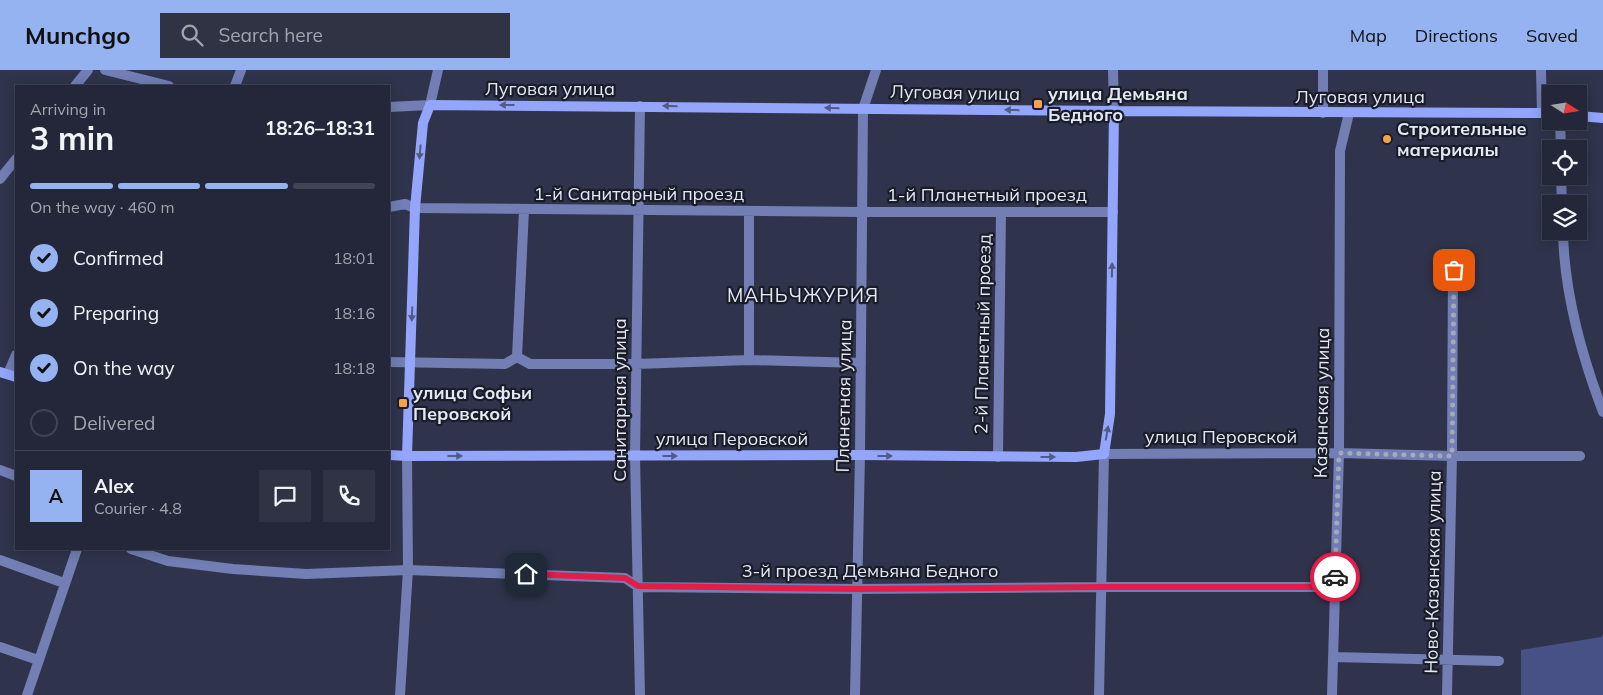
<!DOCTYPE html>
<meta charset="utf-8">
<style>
body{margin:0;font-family:Mulish,sans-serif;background:#2f3344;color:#f1f3f6;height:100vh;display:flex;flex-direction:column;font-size:19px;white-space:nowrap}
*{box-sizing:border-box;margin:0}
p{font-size:16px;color:#a3a5ae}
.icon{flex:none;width:28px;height:28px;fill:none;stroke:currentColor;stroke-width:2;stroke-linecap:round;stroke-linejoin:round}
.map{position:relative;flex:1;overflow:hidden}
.panel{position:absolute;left:15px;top:15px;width:375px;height:465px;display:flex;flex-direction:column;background:#232739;border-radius:0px;box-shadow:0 2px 12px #0003,0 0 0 1px #404453}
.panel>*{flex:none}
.needle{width:32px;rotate:102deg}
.controls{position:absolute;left:1542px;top:15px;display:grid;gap:10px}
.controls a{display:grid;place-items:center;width:45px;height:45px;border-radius:0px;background:#232739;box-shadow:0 2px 12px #0003,0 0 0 1px #404453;font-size:25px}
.pin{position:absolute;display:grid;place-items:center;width:42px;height:42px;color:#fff;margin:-21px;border-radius:10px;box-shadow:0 2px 8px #0006}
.courier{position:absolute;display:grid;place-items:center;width:50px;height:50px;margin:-25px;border:4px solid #e11d48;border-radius:50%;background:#fff;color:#222;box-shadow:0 1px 6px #0007}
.summary em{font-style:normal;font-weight:700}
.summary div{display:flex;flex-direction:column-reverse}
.summary{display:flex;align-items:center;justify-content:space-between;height:85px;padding:0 15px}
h1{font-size:32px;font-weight:700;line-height:38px}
.bar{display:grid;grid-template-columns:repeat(4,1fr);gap:8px 5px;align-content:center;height:60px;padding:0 15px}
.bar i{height:6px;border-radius:4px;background:#404453}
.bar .selected{background:#95b2f1}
.bar p{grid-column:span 4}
.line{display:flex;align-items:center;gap:12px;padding:0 15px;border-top:1px solid #404453}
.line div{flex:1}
.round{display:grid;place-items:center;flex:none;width:52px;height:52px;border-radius:0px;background:#2f3344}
ol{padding:0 15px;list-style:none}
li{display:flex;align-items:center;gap:15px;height:55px}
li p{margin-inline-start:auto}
li .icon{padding:5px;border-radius:50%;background:#95b2f1;color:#111;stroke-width:4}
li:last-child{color:#a3a5ae}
li i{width:28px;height:28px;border:2px solid #404453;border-radius:50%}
header{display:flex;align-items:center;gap:30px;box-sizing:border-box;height:70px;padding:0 25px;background:#95b2f1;color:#111}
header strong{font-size:24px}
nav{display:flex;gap:28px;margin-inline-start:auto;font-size:18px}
.search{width:350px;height:45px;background:#2f3344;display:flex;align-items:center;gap:12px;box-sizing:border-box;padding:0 18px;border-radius:0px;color:#a3a5ae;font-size:19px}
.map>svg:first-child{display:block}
</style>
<header>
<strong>Munchgo</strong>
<div class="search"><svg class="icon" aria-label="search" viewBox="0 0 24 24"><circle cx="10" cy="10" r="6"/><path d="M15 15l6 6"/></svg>Search here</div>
<nav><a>Map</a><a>Directions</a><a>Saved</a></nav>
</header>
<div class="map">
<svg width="1603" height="625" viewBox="0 0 1603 625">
<rect width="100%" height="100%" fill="#2f344c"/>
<path fill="#475185" d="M1603 564V625H1521V580L1601 567Z"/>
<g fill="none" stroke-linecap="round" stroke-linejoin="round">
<path stroke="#727eb4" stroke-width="10" d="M105 0 169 16
M1113 0 1114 41
M1323 0V43
M1541 0 1542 43
M75 16 88 0
M235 16 241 0
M389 37 430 35 438 0
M1560 51 1561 79
M1561 106 1562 134
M0 109 16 89
M389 137 405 134 415 138 862 142H1113
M1563 161C1564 223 1581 284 1603 342
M517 287 524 140
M749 290V141
M389 292 505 294 517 287 530 294H636L749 290 861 293
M8 304 16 285
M998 387 1001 142
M0 400 16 406
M131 479 168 491 233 499 306 504 408 500 625 508 638 517 857 519 1101 517H1335
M0 490 64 513
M0 577 38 590
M1333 587 1499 591
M27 625 77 479
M400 625 408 500 407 386
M640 625 635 386 640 36
M855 625 860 385 863 39 876 0
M1099 625 1104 384 1339 383 1452 386H1580
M1332 625 1339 383 1340 81 1349 43
M1447 625 1452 386 1453 200"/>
<path stroke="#94a6fb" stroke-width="10" d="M1579 46 1603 48
M0 302 16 307
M389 385 407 386 860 385 1076 387 1104 384 1110 344 1114 41
M407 386 415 138 423 53 430 35 1114 41 1551 43"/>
</g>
<defs><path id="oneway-solid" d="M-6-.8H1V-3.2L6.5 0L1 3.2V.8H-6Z" transform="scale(1.25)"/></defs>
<g fill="#515b87">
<use href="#oneway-solid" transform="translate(507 35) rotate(-180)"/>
<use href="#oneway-solid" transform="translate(670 36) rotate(-179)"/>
<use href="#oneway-solid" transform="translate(832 38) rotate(-179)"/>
<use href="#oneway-solid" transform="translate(1012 40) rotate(-179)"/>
<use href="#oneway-solid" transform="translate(420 82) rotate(95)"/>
<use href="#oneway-solid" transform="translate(1112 200) rotate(-89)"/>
<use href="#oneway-solid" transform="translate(412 244) rotate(92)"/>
<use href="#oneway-solid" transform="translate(1107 363) rotate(-80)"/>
<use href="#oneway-solid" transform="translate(455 386)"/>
<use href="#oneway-solid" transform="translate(670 386)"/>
<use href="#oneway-solid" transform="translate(885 386)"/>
<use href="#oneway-solid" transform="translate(1048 387)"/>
</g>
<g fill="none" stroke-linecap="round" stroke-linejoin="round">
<path stroke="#a4a9bb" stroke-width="5" stroke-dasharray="0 9" d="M1335 507 1339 383 1452 386 1454 200"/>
<path stroke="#e11d48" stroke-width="6" d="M526 504 625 508 638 516 857 519 1101 517H1335V507"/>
</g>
<g fill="#f7a248" stroke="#1a1d28" stroke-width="2">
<rect x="1033" y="29" width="10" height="10" rx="2.5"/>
<circle cx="1387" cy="69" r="5"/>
<rect x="398" y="328" width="10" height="10" rx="2.5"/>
</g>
<g text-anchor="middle" stroke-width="4.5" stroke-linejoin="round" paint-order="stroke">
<g font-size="18" fill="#e3e8f7" stroke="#1a1d28">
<text x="550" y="25">Луговая улица</text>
<text transform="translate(955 23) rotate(1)" y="6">Луговая улица</text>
<text x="1360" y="33">Луговая улица</text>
<text x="639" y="130">1-й Санитарный проезд</text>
<text x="987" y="131">1-й Планетный проезд</text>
<text transform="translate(983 264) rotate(-89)" y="6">2-й Планетный проезд</text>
<text transform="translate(844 326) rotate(-89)" y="6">Планетная улица</text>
<text transform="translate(620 330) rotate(-90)" y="6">Санитарная улица</text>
<text transform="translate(1322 333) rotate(-89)" y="6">Казанская улица</text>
<text x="1221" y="373">улица Перовской</text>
<text x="732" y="375">улица Перовской</text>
<text x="870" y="507">3-й проезд Демьяна Бедного</text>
<text transform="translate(1433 502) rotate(-89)" y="6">Ново-Казанская улица</text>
</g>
<g font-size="18" font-weight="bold" fill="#e3e8f7" stroke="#1a1d28" text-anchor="start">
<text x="1048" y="30">улица Демьяна<tspan x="1048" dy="21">Бедного</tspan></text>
<text x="1397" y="65">Строительные<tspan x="1397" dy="21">материалы</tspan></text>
<text x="413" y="329">улица Софьи<tspan x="413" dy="21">Перовской</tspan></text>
</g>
<g font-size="19" letter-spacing="1" fill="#e3e8f7" stroke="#1a1d28">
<text x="803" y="232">МАНЬЧЖУРИЯ</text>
</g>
</g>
</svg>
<div class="controls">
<a><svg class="needle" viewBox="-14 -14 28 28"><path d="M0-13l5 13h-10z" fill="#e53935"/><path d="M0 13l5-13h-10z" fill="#a3a5ae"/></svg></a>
<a><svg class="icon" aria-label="locate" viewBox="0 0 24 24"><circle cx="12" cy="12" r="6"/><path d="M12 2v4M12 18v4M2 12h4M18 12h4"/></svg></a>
<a><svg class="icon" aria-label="layers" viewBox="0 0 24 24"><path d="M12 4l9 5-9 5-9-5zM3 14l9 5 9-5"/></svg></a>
</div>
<div class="pin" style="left:1454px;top:200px;background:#ea580c"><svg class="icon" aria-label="bag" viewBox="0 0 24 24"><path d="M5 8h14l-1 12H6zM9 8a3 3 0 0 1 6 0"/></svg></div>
<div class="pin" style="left:526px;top:504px;background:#1f2937"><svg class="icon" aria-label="home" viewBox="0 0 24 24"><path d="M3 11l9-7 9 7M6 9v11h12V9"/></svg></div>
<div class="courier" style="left:1335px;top:507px"><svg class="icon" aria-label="car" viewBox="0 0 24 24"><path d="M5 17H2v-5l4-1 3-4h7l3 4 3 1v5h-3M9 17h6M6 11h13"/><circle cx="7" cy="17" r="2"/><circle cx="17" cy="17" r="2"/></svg></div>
<section class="panel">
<div class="summary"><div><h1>3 min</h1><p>Arriving in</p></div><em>18:26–18:31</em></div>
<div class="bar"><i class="selected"></i><i class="selected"></i><i class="selected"></i><i></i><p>On the way · 460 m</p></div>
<ol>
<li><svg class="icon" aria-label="check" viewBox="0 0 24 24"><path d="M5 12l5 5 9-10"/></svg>Confirmed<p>18:01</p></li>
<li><svg class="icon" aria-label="check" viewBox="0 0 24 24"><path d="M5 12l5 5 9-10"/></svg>Preparing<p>18:16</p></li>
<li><svg class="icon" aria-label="check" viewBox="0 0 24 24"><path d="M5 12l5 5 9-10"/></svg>On the way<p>18:18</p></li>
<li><i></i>Delivered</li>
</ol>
<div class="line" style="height:90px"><b class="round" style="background:#95b2f1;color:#111">A</b><div><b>Alex</b><p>Courier · 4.8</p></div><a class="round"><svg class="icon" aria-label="chat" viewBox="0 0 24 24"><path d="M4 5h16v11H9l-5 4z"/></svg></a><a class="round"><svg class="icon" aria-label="phone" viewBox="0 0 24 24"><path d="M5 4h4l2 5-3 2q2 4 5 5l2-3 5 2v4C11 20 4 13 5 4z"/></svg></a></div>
</section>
</div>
